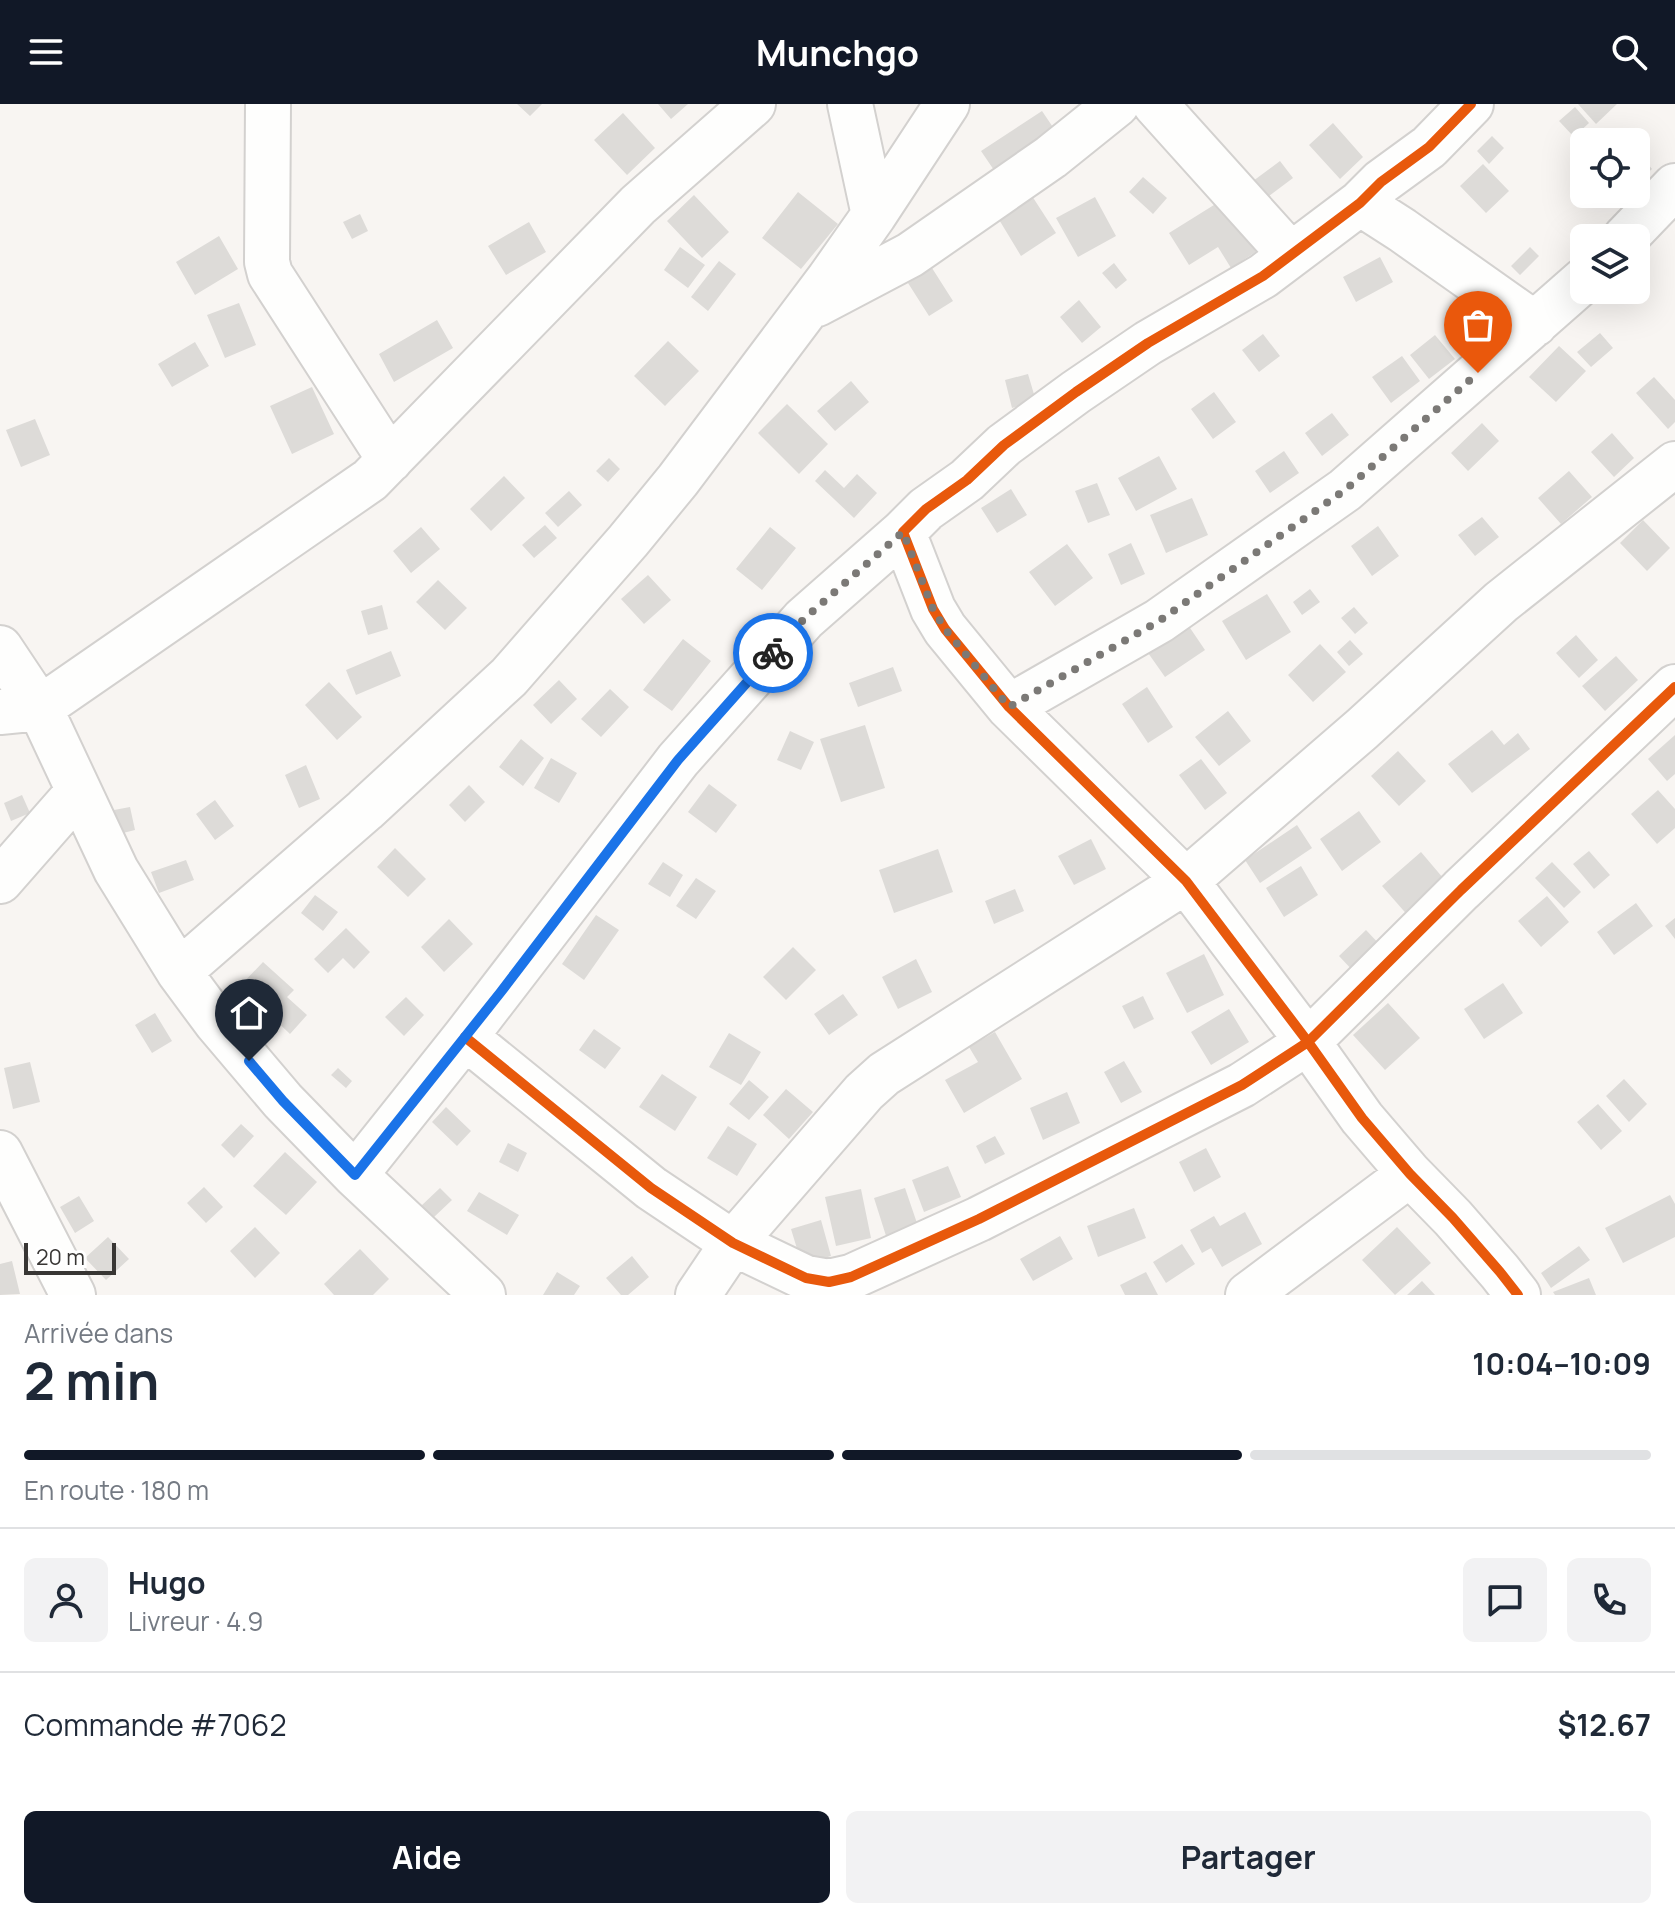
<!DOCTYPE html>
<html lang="fr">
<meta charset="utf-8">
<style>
body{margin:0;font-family:Manrope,sans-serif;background:#f2f2f3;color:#1f2937;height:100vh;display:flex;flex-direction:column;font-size:30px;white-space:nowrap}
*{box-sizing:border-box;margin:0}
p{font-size:26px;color:#747a83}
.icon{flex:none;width:44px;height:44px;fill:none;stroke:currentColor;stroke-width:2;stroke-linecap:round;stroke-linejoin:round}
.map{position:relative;height:1191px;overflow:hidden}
.side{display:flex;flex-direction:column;background:#fff;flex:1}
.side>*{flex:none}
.buttons{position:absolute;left:1570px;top:24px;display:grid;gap:16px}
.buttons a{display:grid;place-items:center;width:80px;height:80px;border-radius:12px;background:#fff;box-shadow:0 8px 32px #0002;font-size:40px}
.scale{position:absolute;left:24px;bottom:20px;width:92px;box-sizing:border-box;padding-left:8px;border:4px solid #383634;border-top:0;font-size:22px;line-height:28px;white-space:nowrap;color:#383634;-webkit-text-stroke:6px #fff;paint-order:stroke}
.pin{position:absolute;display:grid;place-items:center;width:68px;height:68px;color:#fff;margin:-82px -34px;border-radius:50% 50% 50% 0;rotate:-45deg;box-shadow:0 0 8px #0007}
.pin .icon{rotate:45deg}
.courier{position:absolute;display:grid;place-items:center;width:80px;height:80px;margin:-40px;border:6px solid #1a73e8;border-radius:50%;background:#fff;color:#222;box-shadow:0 2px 10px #0007}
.headline em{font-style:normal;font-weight:700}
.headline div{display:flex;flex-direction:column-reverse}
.headline{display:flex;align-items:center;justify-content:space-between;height:136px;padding:0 24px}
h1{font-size:52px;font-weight:700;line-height:60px}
.bar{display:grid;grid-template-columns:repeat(4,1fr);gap:12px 8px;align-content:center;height:96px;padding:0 24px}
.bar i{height:10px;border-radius:6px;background:#e0e1e3}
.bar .current{background:#111827}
.bar p{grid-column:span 4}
.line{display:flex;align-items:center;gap:20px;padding:0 24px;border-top:2px solid #e0e1e3}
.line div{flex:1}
.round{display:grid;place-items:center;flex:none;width:84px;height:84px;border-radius:12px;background:#f2f2f3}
.primary-button{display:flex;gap:16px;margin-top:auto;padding:16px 24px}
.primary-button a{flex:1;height:92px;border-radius:12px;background:#111827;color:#fff;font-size:32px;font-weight:700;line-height:92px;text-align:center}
.primary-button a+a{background:#f2f2f3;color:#1f2937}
header{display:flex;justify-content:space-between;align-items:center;height:104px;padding:0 24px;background:#111827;color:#fff;font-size:36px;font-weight:700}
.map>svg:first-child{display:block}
</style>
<header><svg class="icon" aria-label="menu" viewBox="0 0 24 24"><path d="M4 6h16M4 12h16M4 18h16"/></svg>Munchgo<svg class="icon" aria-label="search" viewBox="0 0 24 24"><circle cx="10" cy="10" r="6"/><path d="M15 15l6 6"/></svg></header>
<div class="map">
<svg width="1675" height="1191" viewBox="0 0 1675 1191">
<rect width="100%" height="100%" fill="#f8f5f2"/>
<path fill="#dddbd8" d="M517 0H542L530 12Z
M658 0H688L671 15Z
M1578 0H1617L1596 20Z
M1575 3 1589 19 1574 33 1559 17Z
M1042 7 1061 35 1000 75 981 47Z
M623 9 655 44 627 71 594 36Z
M1333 19 1363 53 1340 75 1309 41Z
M1492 32 1504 44 1489 60 1477 47Z
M1638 48 1652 65 1641 75 1636 69V50Z
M1280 57 1293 74 1265 95 1253 77Z
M1483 60 1509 87 1486 109 1460 82Z
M1143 73 1167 94 1153 110 1129 88Z
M798 88 838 120 801 165 762 134Z
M694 91 729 128 702 154 667 117Z
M1230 91 1263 143 1231 164 1218 143 1189 161 1169 129Z
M1032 92 1056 129 1021 152 998 114Z
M1095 93 1116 132 1078 153 1056 114Z
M360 110 368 127 352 135 343 118Z
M529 118 546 148 506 171 488 142Z
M219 132 238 165 195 191 176 158Z
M680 143 705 161 688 184 664 166Z
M1530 143 1539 152 1520 171 1511 162Z
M1380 153 1393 178 1356 198 1343 173Z
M719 157 736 170 708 207 691 193Z
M1114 159 1127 176 1116 185 1102 169Z
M932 164 953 197 929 212 908 179Z
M1079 196 1101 223 1082 239 1060 213Z
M239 199 256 241 225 254 207 211Z
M437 216 453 244 394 278 379 250Z
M1600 229 1613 244 1591 263 1577 248Z
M1263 230 1280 252 1259 268 1242 246Z
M1435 231 1455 255 1429 275 1410 251Z
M668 237 699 267 665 302 634 272Z
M195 238 209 262 172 283 158 260Z
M1559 242 1586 267 1556 298 1529 273Z
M1402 252 1420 277 1391 299 1372 273Z
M1028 270 1036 297 1012 304 1005 276Z
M1654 273 1675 296V318L1668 325 1636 289Z
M851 277 869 298 835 327 817 307Z
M312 283 334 330 292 350 270 302Z
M1214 288 1236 318 1213 335 1191 305Z
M787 300 828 340 799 370 758 329Z
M1332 309 1349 331 1322 352 1305 329Z
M35 315 50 351 21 363 6 326Z
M1482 319 1499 337 1468 367 1451 349Z
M1612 329 1634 354 1614 373 1591 348Z
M1284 347 1299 369 1270 389 1255 367Z
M1159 352 1177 385 1136 407 1118 374Z
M609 354 620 365 608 378 596 367Z
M825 366 844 384 857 370 877 389 854 414 815 377Z
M1569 367 1592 393 1561 420 1538 394Z
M504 372 525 394 491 427 470 405Z
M1097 379 1110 411 1088 419 1075 387Z
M1011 385 1027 411 997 429 981 404Z
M569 387 582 401 558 423 545 409Z
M1192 394 1208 431 1166 449 1150 411Z
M1482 413 1499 433 1475 452 1458 431Z
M1643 416 1670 444 1647 467 1620 439Z
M545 421 557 434 534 454 522 441Z
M1378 422 1399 452 1372 472 1351 442Z
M421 423 440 445 411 469 393 447Z
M770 423 796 444 762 486 736 465Z
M1131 439 1145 470 1121 481 1108 450Z
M1067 440 1093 474 1055 502 1029 468Z
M648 471 671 496 644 520 621 495Z
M438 476 467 504 445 526 416 498Z
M1310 485 1320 498 1302 511 1293 498Z
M1267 490 1291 528 1246 556 1222 517Z
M382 501 388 525 368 531 361 507Z
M1354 503 1368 519 1355 530 1341 514Z
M1186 518 1205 546 1165 573 1146 546Z
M1576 531 1598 556 1579 574 1556 549Z
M683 535 711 557 672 607 643 586Z
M1350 536 1363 550 1349 562 1337 548Z
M1320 540 1346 568 1313 598 1288 571Z
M391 547 401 572 356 591 346 566Z
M1616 552 1638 576 1605 607 1582 582Z
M893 563 902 587 858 603 849 579Z
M559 576 577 595 551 620 533 601Z
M329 578 362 613 337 636 305 601Z
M1147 583 1173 623 1148 639 1122 600Z
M610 585 629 603 601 633 581 615Z
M1228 607 1251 637 1219 662 1195 633Z
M865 621 885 684 841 698 820 635Z
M1492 626 1504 641 1518 629 1530 645 1472 689 1448 660Z
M790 627 814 638 801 666 777 656Z
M1675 631V670L1667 677 1648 655Z
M521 635 544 654 523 682 499 663Z
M1398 647 1426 677 1399 702 1371 672Z
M551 654 577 669 559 699 534 684Z
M1201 655 1227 689 1205 706 1179 671Z
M306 661 320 695 299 704 285 671Z
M709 680 737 701 716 729 688 708Z
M469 681 485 698 465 718 449 701Z
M1658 686 1675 705V724L1657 740 1631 710Z
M22 691 30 709 11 717 4 699Z
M215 696 234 722 215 736 196 710Z
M130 703 135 726 119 730 114 706Z
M1359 707 1381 738 1342 767 1320 735Z
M1297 721 1312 744 1260 779 1245 756Z
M1091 735 1106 765 1074 781 1058 752Z
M395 744 426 775 408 793 377 763Z
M938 745 953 788 894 809 879 766Z
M1589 747 1610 771 1594 785 1573 760Z
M1421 748 1449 781 1410 814 1382 782Z
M186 756 194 776 159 789 151 768Z
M663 758 683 771 670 793 648 780Z
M1552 758 1581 788 1564 804 1535 774Z
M1301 762 1318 791 1284 813 1266 784Z
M696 774 716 787 696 815 676 802Z
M1015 785 1024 807 994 820 985 797Z
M315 791 338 808 323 827 301 809Z
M1547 792 1569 818 1541 843 1518 817Z
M1636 799 1653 822 1614 851 1597 828Z
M596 811 619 826 584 876 562 860Z
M1675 814V835L1665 822Z
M449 815 473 840 444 868 421 843Z
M346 824 370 848 354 865 343 854 328 869 314 855Z
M1366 826 1382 843 1355 869 1339 852Z
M793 843 816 866 786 896 763 873Z
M1204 850 1224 891 1187 909 1166 869Z
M916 855 932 888 898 905 882 873Z
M263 858 294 886 287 893 307 911 290 930 240 882Z
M1503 879 1523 909 1484 935 1464 905Z
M843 890 858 911 829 931 814 910Z
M1143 892 1154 915 1134 925 1122 902Z
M406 893 424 911 404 932 385 913Z
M1388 899 1420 934 1385 966 1353 931Z
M1229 905 1249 938 1211 961 1191 928Z
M155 909 172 937 152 949 135 921Z
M594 925 621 944 605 965 579 946Z
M995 928 1022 975 964 1009 945 976 978 958 969 943Z
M729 929 761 948 741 981 709 963Z
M1124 957 1142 988 1121 999 1104 968Z
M30 958 40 998 13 1005 4 964Z
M338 964 352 977 346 984 331 971Z
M662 970 697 993 675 1027 639 1003Z
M1624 975 1647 1000 1629 1018 1606 992Z
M749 976 769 993 749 1016 729 1000Z
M786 985 813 1008 789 1035 763 1011Z
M1067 988 1080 1019 1043 1036 1030 1004Z
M1598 1000 1622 1027 1601 1046 1577 1018Z
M446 1003 471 1027 457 1042 432 1018Z
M241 1020 254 1032 234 1054 221 1041Z
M728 1022 757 1040 737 1072 707 1054Z
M995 1032 1005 1050 985 1060 976 1042Z
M508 1039 527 1049 518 1068 499 1058Z
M1206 1044 1221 1073 1194 1088 1179 1058Z
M285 1048 317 1078 286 1111 253 1082Z
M948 1062 961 1093 924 1108 912 1076Z
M204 1083 223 1103 206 1119 187 1099Z
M440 1084 452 1096 433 1114 421 1102Z
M905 1084 919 1125 887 1135 874 1094Z
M861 1085 871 1134 836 1142 825 1093Z
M479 1088 519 1111 507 1131 467 1107Z
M1670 1091 1675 1100V1133L1623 1159 1605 1124Z
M79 1092 94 1117 75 1129 60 1103Z
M1134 1104 1146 1134 1098 1153 1087 1122Z
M1245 1108 1262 1140 1222 1163 1211 1144 1202 1149 1190 1126 1214 1112 1220 1122Z
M821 1116 831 1152 802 1161 791 1125Z
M255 1123 280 1149 255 1174 230 1147Z
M1397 1123 1431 1159 1395 1191 1362 1156Z
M1060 1132 1073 1155 1033 1177 1020 1155Z
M108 1133 129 1155 106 1176 85 1154Z
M1182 1140 1195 1160 1166 1179 1153 1158Z
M1579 1142 1590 1156 1551 1184 1541 1169Z
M360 1145 389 1175 373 1191H334L324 1180Z
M632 1152 649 1173 628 1191H621L606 1174Z
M12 1157 20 1190 0 1191V1160Z
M557 1168 580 1182 574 1191H543Z
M1146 1168 1158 1191H1125L1120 1181Z
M1589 1174 1596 1191H1555L1553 1188Z
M1422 1177 1435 1191H1407Z"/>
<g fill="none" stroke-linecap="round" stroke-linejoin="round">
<defs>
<path id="minor" d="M268 0 267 158 270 170 390 356
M850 0 874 111
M1155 0 1290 150
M1471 0 1429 43 1381 78 1360 99 1263 172 1148 239 1076 288 1004 341 967 376 926 405 903 428 933 505 945 525 1009 603 1186 777 1308 938 1362 1014 1410 1070 1453 1114 1500 1168 1518 1191
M1360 99 1402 126 1535 220
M1625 134 1675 82
M817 200 910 151 1051 53 1117 0
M0 544 40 604 116 766 179 868 216 918 283 997 355 1071 483 1191
M1009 603 1159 517 1345 386 1584 176
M0 608 40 604 370 376 638 101 753 0
M0 777 78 688
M179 868 365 706 509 573 628 437 678 376 829 175 874 111 947 0
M465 933 651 1084 733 1139 806 1174 829 1178 851 1173 979 1115 1242 981 1308 938 1461 786 1675 583
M0 1049 73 1191
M355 1071 465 933 678 656 804 515 903 428
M698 1191 733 1139 864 988 884 970 1186 777 1362 625 1501 498 1675 360
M1248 1191 1410 1070"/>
</defs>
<use href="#minor" stroke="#d3d1cf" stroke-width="48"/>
<use href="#minor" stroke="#fefefd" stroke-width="44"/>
<defs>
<path id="cycleway" d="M1471 0 1429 43 1381 78 1360 99 1263 172 1148 239 1076 288 1004 341 967 376 926 405 903 428 933 505 945 525 1009 603 1186 777 1308 938 1362 1014 1410 1070 1453 1114 1500 1168 1518 1191
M465 933 651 1084 733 1139 806 1174 829 1178 851 1173 979 1115 1242 981 1308 938 1461 786 1675 583"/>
</defs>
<use href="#cycleway" stroke="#fff" stroke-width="15"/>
<use href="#cycleway" stroke="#e8590c" stroke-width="10"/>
</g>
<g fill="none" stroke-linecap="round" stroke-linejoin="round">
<path stroke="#7b7976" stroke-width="8" stroke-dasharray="0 14.4" d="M773 549 804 515 903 428 933 505 945 525 1009 603 1159 517 1345 386 1478 269"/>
<path stroke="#1a73e8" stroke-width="10" d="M249 957 283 997 355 1071 500 889 678 656 773 549"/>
</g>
</svg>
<div class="buttons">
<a><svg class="icon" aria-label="locate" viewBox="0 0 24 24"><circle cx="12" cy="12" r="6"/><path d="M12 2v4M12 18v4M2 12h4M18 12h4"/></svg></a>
<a><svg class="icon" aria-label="layers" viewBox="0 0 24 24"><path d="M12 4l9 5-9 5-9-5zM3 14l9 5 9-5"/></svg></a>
</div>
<div class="scale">20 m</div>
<div class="pin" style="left:1478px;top:269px;background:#ea580c"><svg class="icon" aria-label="bag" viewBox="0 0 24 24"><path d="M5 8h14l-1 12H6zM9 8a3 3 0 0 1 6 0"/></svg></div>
<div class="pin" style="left:249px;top:957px;background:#1f2937"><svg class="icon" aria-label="home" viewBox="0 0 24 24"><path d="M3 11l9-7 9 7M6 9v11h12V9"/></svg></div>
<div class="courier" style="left:773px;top:549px"><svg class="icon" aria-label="bike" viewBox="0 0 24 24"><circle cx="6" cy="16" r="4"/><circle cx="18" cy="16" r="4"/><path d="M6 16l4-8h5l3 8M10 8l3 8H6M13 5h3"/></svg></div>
</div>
<section class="side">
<div class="headline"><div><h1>2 min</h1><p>Arrivée dans</p></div><em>10:04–10:09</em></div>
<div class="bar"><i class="current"></i><i class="current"></i><i class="current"></i><i></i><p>En route · 180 m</p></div>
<div class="line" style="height:144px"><a class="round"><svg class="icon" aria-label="person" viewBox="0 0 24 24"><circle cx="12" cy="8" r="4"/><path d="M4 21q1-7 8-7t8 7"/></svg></a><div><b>Hugo</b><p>Livreur · 4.9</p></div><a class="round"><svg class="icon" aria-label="chat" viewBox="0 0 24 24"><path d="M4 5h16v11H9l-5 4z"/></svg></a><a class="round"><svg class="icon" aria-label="phone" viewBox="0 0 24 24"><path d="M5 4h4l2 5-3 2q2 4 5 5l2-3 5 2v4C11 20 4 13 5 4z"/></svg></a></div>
<div class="line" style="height:104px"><div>Commande #7062</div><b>$12.67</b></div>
<div class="primary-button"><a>Aide</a><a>Partager</a></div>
</section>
